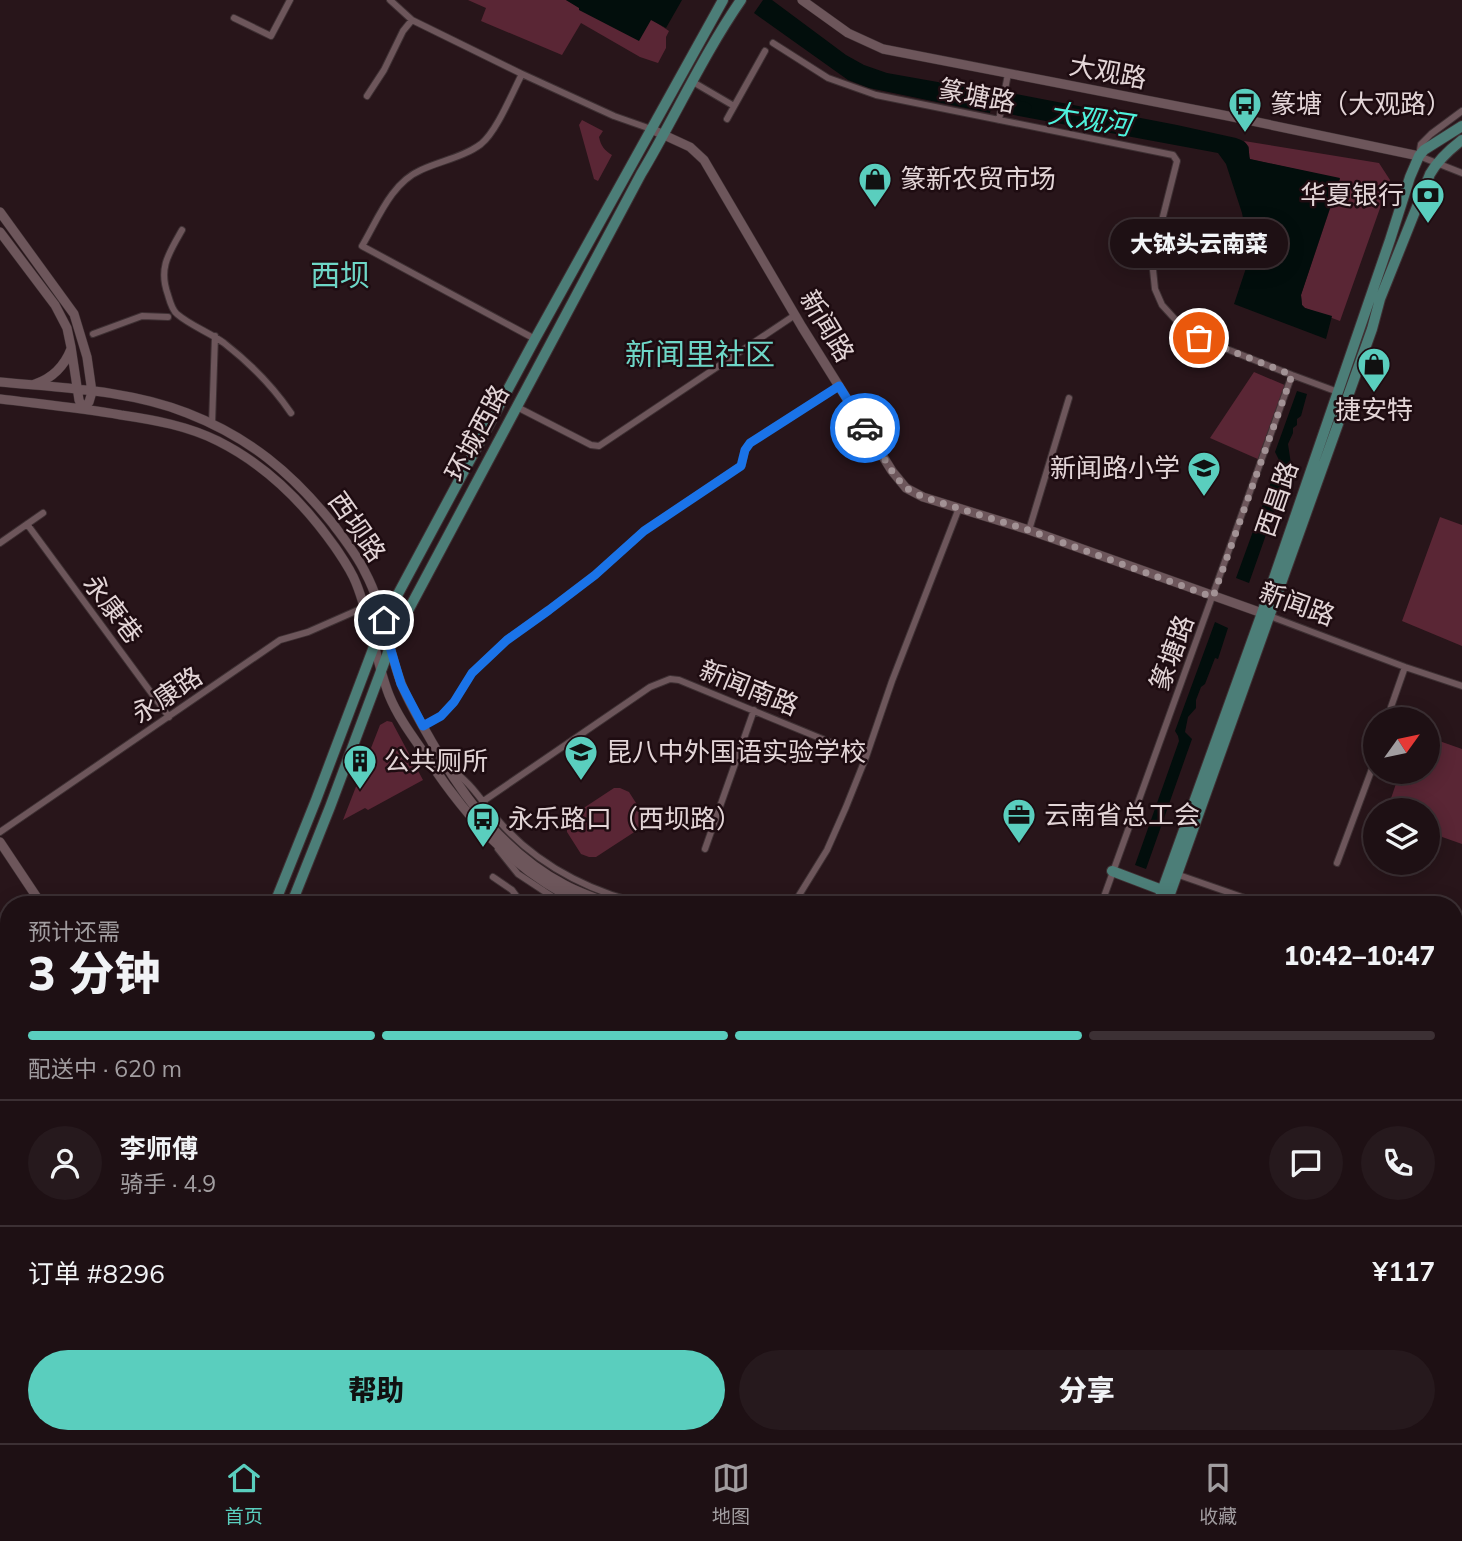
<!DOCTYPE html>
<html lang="zh">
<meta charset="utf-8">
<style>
body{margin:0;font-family:Mulish,"Noto Sans SC",sans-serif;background:#26191d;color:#f1f3f6;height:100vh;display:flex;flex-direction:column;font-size:26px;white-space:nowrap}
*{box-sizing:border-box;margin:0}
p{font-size:23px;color:#a19da0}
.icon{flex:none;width:38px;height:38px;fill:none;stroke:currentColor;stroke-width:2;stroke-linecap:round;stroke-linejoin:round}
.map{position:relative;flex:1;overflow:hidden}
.details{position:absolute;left:0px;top:896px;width:1463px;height:548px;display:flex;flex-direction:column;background:#1e1014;border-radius:28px 28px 0 0;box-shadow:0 4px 18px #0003,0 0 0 2px #3c3034}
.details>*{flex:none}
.needle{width:46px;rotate:57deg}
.fabs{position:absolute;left:1363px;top:707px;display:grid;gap:14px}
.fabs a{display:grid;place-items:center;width:77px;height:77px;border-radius:50%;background:#1e1014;box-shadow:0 4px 18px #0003,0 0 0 2px #3c3034;font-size:35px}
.pin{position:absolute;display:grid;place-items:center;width:60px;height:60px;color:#fff;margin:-30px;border:4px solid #fff;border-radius:50%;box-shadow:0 2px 7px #0007}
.courier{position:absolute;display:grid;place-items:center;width:70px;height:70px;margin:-35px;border:5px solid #1a73e8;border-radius:50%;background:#fff;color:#222;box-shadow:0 2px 9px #0007}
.bubble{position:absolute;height:49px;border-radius:24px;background:#1e1014;box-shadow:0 4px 18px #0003,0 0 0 2px #3c3034;font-size:23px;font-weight:800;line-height:49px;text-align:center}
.summary em{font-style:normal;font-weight:800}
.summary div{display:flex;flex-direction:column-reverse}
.summary{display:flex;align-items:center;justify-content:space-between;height:119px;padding:0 28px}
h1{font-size:46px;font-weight:800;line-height:52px}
.bar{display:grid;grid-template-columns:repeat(4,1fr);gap:10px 7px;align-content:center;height:84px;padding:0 28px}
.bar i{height:9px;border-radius:5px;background:#3c3034}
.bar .selected{background:#5acebe}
.bar p{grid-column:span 4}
.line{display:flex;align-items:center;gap:18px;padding:0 28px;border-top:2px solid #3c3034}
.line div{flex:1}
.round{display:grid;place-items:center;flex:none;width:74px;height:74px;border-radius:37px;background:#26191d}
.primary-button{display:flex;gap:14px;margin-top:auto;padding:14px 28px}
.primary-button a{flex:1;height:80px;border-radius:42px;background:#5acebe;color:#111;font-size:28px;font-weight:800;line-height:80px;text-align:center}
.primary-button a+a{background:#26191d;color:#f1f3f6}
.dock{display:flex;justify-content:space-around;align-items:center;height:98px;border-top:2px solid #3c3034;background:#1e1014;font-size:19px;color:#a19da0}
.dock a{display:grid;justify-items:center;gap:4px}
.dock .selected{color:#5acebe}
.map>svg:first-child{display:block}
</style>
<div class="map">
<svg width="1462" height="1443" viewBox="0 0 1462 1443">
<rect width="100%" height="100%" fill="#28151a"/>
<path fill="#5a2635" d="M468 0H566L580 8 651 19 669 31 666 37V48L658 63 640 57 581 23 562 55 481 21 486 8Z
M582 120 603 131 599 137C601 146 604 150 612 155L598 181 594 179 579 125Z
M1244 141 1379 163 1390 180 1340 321 1305 308 1302 305 1301 295 1340 179 1249 159V147Z
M1254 372 1287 386 1260 460 1210 438Z
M1440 517 1462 525V646L1402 621Z
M387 721 392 722 423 780 368 810 365 808 343 820 380 725Z
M1428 737 1462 749V844L1428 832V810H1387L1400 772H1428Z
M614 788H620L629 792 643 814V820L639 829 596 857H589L581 854 567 832V822L570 817Z"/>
<path fill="#020e0c" d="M566 0H682L666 28 651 20 639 41 579 10V8Z
M763 0H772L846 55 864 65 887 73 994 92 990 113 869 88 848 80 754 13Z
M1011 93 1177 125 1236 138C1250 143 1248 146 1250 159L1340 178 1301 295 1302 305 1305 308 1332 316 1326 339 1234 304 1250 256 1242 213 1226 164 1218 153 1008 114Z
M1297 391 1307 394 1301 416 1297 419V425L1293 428V433L1288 444 1291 464 1249 583 1236 578 1279 460 1275 452Z
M1215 622 1228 628 1218 659 1215 658 1205 684 1201 687 1196 700V708L1188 717 1185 732 1192 739 1146 869 1135 865 1179 741 1178 736 1175 731Z"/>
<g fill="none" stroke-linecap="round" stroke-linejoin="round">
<path stroke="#020e0c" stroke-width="14" d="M973 98 1025 109"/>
<defs>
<path id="street" d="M390 0 412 20 522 74 614 116 651 129
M234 18 271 36 290 0
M773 43 828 78 876 95 1173 155 1177 161 1152 260 1155 289 1162 305 1184 329 1199 338 1292 375 1338 392
M522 74C512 93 497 131 481 144 464 157 440 161 421 170 391 183 378 219 362 246L535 339
M693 82 734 106
M367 96 384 70 403 31 412 20
M1462 111 1431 134 1421 144 1419 156 1462 173
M727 119 765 51
M999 120 1008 74
M182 230C169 253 158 268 168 295 170 302 172 310 177 314 191 326 209 332 224 343 251 364 272 385 291 413
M93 334 142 316 168 317
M517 407 591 445 599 446 795 315
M212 424 215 336
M27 524 169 717
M1029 530 1069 398
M0 543 43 513
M1267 615 1405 667 1462 686
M1389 719 1391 707 1405 667
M423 726 441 716 454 702 472 673 507 640 549 610 595 575 644 531 742 465 745 450 750 443 839 386
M452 769C459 775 466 781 472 788 484 802 494 817 507 830 545 869 597 895 650 905
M482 802 650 687 670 679 679 680 866 757
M0 832 280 640 308 632 365 607
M498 849 518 874 565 905
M705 849 754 710
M1337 863 1376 758
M1176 874 1265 905
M493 877 512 890 523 905
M793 905 827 850 846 807 866 757 892 681 959 508
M1101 905 1292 375
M1454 1037 1462 1040
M1454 1412 1462 1402
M1391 1435 1397 1443
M1448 1435 1455 1443
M722 1443 733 1435
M1425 1443 1434 1435"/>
<path id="secondary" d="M802 0 848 33 883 49 1228 116 1419 156
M651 129 690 147 704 160 802 327 892 471 906 488 923 497 1029 530 1262 613
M0 212 74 314 87 357 92 392 89 402 83 409
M0 232 55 305 67 328 71 347 79 400 83 409
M0 382C62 388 129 390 187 413 249 437 292 473 333 524 344 539 357 555 365 572 384 607 387 646 401 683 409 704 422 724 433 744 465 800 506 854 565 885 580 893 597 899 614 905
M35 384C53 378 64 367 71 349
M0 399C40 404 81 408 121 415 155 420 188 426 218 441 266 465 304 503 335 547 343 559 351 570 356 583 371 620 375 659 389 695 397 715 410 733 422 750 464 816 513 871 585 905
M0 842 42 905
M1454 970 1462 948
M0 1042 9 1037
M1454 1296 1462 1299
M412 1435 418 1443
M1156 1443 1168 1435"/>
<path id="primary" d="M1112 871 1162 890
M274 905 316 800 384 620 535 339 723 0
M291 905 330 807 390 647 409 609 641 174C675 117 703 55 741 0
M1157 905 1262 613 1390 240 1410 177 1419 156 1424 150 1462 126
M1166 905 1372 329 1380 299 1430 174C1438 160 1449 150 1462 140
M1122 1435 1127 1443
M1140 1435 1146 1443
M58 1443 61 1435
M75 1443 78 1435
M842 1443 844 1435
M853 1443 855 1435"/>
</defs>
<use href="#street" stroke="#3e3033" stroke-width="8"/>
<use href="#secondary" stroke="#3e3033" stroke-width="10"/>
<use href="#primary" stroke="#3e3033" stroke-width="12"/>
<use href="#street" stroke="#6d565b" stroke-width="6"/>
<use href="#secondary" stroke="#6d565b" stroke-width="9"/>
<use href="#primary" stroke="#4c7e78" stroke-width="10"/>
</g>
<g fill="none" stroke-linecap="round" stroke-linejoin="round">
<path stroke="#a29295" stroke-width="7" stroke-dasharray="0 12.6" d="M865 428 892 471 902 484 906 488 923 497 1028 530 1213 597 1292 375 1199 338"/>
<path stroke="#1a73e8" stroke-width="9" d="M384 620 390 647 401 684 423 726 441 716 454 702 472 673 507 640 549 610 595 575 644 531 741 466 745 450 750 443 839 386 865 428"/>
</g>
<defs>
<symbol id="bus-pin" viewBox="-11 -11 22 30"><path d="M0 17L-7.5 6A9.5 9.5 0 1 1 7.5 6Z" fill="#5acebe" stroke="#1e0c11"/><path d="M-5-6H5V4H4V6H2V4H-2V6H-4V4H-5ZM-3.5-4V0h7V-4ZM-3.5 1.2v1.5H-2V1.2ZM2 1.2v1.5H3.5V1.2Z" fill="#111"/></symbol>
<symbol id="shop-pin" viewBox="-11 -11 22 30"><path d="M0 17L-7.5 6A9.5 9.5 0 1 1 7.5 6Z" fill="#5acebe" stroke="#1e0c11"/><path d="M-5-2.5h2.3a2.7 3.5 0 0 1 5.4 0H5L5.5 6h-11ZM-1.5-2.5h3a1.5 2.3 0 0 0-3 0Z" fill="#111"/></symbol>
<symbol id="bank-pin" viewBox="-11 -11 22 30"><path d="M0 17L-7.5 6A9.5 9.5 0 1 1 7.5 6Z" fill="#5acebe" stroke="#1e0c11"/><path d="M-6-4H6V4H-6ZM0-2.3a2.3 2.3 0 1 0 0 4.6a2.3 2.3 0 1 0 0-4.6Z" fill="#111"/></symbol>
<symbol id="school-pin" viewBox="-11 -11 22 30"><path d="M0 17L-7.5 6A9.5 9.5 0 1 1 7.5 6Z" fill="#5acebe" stroke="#1e0c11"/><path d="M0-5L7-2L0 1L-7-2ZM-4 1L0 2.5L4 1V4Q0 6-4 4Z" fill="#111"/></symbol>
<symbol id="building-pin" viewBox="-11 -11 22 30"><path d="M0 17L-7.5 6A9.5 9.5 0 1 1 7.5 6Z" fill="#5acebe" stroke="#1e0c11"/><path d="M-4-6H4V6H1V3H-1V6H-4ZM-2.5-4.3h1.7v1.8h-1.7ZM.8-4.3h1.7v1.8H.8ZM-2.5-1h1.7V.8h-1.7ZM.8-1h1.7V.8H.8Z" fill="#111"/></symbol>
<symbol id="office-pin" viewBox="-11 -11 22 30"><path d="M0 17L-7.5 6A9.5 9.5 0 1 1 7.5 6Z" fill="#5acebe" stroke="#1e0c11"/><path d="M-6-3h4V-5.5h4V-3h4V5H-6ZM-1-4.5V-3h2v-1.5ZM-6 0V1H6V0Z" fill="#111"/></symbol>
</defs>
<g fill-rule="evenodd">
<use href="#bus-pin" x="1226" y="85" width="38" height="52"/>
<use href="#shop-pin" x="856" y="160" width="38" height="52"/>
<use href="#bank-pin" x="1409" y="176" width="38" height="52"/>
<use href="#shop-pin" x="1355" y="345" width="38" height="52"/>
<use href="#school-pin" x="1185" y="449" width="38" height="52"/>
<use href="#school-pin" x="562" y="733" width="38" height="52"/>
<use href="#building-pin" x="341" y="742" width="38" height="52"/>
<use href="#office-pin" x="1000" y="796" width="38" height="52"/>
<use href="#bus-pin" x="464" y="800" width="38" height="52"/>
</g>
<g text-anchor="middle" stroke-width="5" stroke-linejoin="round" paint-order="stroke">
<g font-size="26" fill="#e3d5d7" stroke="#1e0c11">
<text transform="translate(1108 72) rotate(11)" y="9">大观路</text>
<text transform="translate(977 96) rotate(11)" y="9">篆塘路</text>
<text transform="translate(827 326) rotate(59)" y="9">新闻路</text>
<text transform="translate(477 433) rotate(-62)" y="9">环城西路</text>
<text transform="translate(1277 499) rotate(-71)" y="9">西昌路</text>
<text transform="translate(357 527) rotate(55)" y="9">西坝路</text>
<text transform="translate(1297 604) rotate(20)" y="9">新闻路</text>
<text transform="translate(113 609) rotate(53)" y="9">永康巷</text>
<text transform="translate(1172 653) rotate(-70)" y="9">篆塘路</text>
<text transform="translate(749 688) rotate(22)" y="9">新闻南路</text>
<text transform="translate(167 695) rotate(-34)" y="9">永康路</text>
</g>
<g font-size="26" fill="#e3d5d7" stroke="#1e0c11" text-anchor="start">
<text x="1270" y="113">篆塘（大观路）</text>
<text x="900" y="188">篆新农贸市场</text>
<text x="1404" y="204" text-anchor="end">华夏银行</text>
<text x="1374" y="419" text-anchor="middle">捷安特</text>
<text x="1180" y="477" text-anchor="end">新闻路小学</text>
<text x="606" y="761">昆八中外国语实验学校</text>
<text x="384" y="770">公共厕所</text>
<text x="1044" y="824">云南省总工会</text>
<text x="508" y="828">永乐路口（西坝路）</text>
</g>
<g font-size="28" font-style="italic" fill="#4ef2dd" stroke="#1e0c11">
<text transform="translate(1090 119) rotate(9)" y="10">大观河</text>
</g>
<g font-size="30" fill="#6ed6c7" stroke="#1e0c11">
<text x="340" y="286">西坝</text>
<text x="700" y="365">新闻里社区</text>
</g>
</g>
</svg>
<div class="fabs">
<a><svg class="needle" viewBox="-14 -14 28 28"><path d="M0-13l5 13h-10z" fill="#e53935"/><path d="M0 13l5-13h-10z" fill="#a19da0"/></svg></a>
<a><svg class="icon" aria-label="layers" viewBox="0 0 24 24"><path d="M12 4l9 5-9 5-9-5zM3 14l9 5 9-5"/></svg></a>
</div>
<div class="pin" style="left:1199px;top:338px;background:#ea580c"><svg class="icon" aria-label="bag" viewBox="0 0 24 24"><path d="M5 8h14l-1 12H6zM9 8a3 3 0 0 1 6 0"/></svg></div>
<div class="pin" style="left:384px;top:620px;background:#1f2937"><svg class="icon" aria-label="home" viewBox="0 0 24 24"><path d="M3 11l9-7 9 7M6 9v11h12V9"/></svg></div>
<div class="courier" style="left:865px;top:428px"><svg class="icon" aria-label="car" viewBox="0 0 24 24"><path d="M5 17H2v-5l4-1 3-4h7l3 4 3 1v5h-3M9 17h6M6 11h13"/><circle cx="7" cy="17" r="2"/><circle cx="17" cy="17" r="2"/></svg></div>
<div class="bubble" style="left:1110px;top:219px;width:178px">大钵头云南菜</div>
<section class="details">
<div class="summary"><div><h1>3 分钟</h1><p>预计还需</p></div><em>10:42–10:47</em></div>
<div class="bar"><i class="selected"></i><i class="selected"></i><i class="selected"></i><i></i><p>配送中 · 620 m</p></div>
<div class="line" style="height:126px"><a class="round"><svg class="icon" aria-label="person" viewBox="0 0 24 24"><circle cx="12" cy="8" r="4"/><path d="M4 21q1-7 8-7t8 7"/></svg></a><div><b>李师傅</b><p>骑手 · 4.9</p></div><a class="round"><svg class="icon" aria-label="chat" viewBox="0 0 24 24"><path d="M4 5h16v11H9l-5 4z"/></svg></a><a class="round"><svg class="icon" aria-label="phone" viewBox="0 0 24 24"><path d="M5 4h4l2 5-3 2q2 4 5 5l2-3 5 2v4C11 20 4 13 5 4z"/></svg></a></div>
<div class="line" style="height:91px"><div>订单 #8296</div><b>¥117</b></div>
<div class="primary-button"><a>帮助</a><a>分享</a></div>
</section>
</div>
<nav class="dock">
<a class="selected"><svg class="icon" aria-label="home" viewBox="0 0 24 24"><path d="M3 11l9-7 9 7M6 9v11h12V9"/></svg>首页</a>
<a><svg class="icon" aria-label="map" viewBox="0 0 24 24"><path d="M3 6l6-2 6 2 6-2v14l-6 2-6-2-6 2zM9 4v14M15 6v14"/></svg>地图</a>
<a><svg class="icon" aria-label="saved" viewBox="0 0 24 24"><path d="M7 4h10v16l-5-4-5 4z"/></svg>收藏</a>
</nav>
